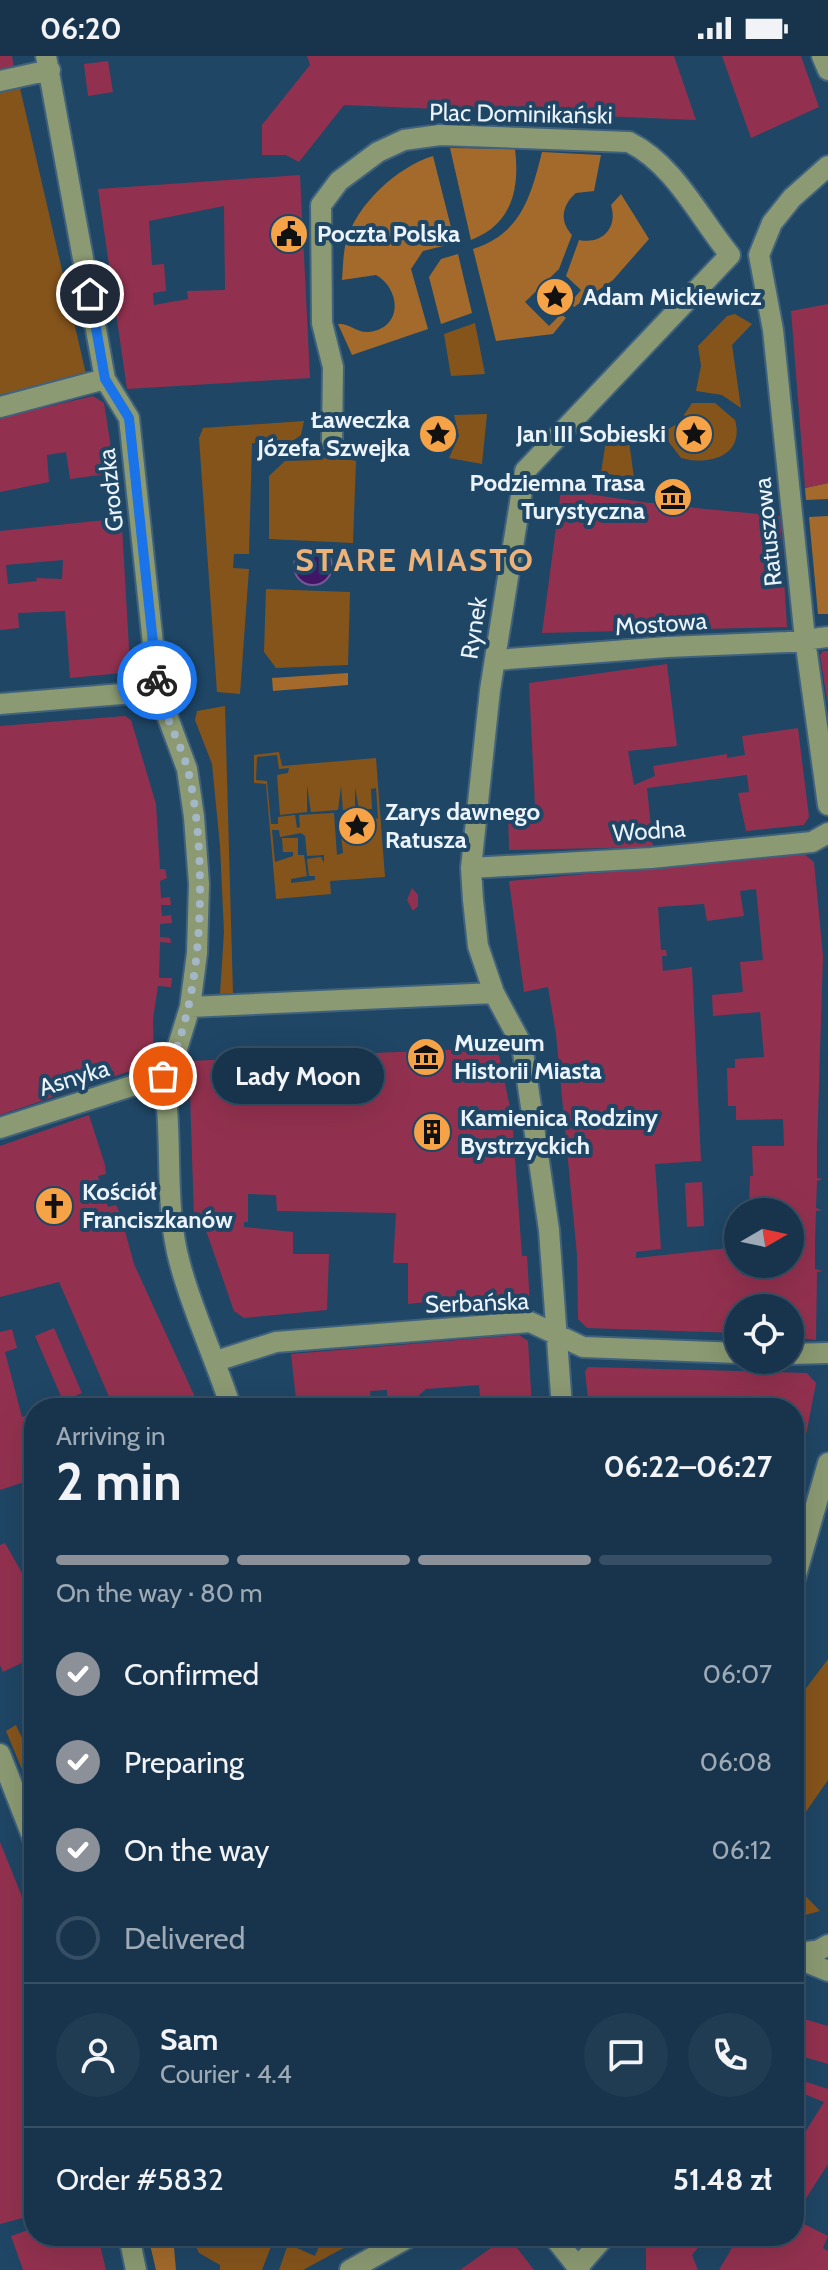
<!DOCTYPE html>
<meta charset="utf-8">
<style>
body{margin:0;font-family:Cabin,sans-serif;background:#203c53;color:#f1f3f6;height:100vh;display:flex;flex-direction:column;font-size:30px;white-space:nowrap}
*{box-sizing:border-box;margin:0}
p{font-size:26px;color:#9eaab5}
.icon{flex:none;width:44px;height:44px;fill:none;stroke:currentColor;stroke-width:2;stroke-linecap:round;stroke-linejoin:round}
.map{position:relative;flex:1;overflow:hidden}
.drawer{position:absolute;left:24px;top:1342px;width:780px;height:848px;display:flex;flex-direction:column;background:#17344c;border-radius:32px;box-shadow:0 8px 32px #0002,0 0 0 2px #364f64}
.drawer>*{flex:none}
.needle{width:52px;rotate:81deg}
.buttons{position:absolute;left:724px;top:1142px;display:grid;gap:16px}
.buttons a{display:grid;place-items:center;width:80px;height:80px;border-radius:50%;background:#17344c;box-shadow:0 8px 32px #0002,0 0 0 2px #364f64;font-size:40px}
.pin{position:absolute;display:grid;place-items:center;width:68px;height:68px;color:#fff;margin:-34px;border:4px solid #fff;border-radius:50%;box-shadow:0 2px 8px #0007}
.courier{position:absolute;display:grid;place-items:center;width:80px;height:80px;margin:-40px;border:6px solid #1a73e8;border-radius:50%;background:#fff;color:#222;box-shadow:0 2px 10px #0007}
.bubble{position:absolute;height:56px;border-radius:28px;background:#17344c;box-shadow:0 8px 32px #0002,0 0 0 2px #364f64;font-size:26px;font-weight:700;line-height:56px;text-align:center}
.headline em{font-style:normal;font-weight:700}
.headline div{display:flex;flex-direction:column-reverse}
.headline{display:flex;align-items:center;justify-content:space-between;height:136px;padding:0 32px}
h1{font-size:52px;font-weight:700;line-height:60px}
.bar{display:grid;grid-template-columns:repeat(4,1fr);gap:12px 8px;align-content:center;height:96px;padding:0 32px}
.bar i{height:10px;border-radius:6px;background:#364f64}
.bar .active{background:#8c9099}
.bar p{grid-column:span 4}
.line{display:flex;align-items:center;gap:20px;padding:0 32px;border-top:2px solid #364f64}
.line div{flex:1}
.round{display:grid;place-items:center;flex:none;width:84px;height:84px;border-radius:42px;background:#203c53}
ol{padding:0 32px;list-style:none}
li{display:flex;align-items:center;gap:24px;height:88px}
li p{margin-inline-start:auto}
li .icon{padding:8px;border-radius:50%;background:#8c9099;color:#fff;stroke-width:4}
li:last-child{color:#9eaab5}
li i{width:44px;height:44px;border:4px solid #364f64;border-radius:50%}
.status{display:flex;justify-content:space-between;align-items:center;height:56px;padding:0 40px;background:#17344c;direction:ltr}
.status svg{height:22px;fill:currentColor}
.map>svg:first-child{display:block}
</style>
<div class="status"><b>06:20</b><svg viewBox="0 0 49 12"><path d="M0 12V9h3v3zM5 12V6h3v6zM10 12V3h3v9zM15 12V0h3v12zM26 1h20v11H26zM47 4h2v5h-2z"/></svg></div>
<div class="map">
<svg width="828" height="2214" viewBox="0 0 828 2214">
<rect width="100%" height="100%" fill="#1f4665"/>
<path fill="#85541b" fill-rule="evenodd" d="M20 32 86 318 0 341V36Z
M735 258 752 268 732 289 741 352 722 339 696 335 701 310 698 290 727 260Z
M475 267 485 318 451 320 444 278Z
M692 347H715L735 364C745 400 709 410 681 402L662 377 675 369 694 390 706 377 684 359Z
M487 358 482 408 449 402 459 380 454 359Z
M304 365 301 379 291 386 252 387 249 498H234L233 512 249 513 240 638 217 636 199 382 203 372Z
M606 384 629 385 634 422 601 417Z
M325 398 356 405 353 487 269 483V420L285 405 318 404Z
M266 533 350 536 348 609 276 612 264 596Z
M225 650 233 937 220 938 224 876 220 790 212 708 195 664 197 655Z
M279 696 282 710 376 702 385 821 330 825 331 838 276 843 266 728 254 727V699ZM277 699 279 713 289 712 288 717 277 719 280 759 307 756V729L311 756 338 754 341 730 343 754 355 753V731L359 753H372L371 733 376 732 378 763 359 757 339 761 343 797 337 799 334 757 299 759 300 771 297 772 295 759 278 761V768H271L267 725 256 724 257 701ZM272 774H279L280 781 301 777 305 780 307 800 324 799V807L321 801 307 803 309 820H315V824L291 827V823L307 820 304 799H298V782H282L283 796H293V800L275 806Z
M794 1372 807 1374 794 1416Z
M828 1603V1724L794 1773V1655L799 1658 803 1653 795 1647Z
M16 1669 34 1708V1726L28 1728 6 1675Z
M794 1828 820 1855 794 1862Z
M191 2180H232L234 2183 275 2180 262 2214H220V2209L199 2197Z
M311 2180H343L351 2188 303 2214H279L288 2188 315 2200 320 2188Z"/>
<path fill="#a36a2b" d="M450 92 515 93C520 132 512 169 471 184Z
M542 96 601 99 594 135 576 137C562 149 559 165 572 179L559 213 525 246 549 270 561 258 566 262 553 278 496 285 473 193C521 178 531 140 542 96Z
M433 100 455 187 423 195 411 213 428 273 352 299 338 268C350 267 356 277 369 276 403 272 401 233 376 219L342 224C343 212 343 198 346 186 356 149 397 111 433 100Z
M621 138 649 183 613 224 574 251 570 247 581 234 566 220 579 184C603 189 618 171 611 149Z
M458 198 472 257 441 268 429 221 441 203Z
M828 427V443L806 444 805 432Z
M828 460V558H818L809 461Z
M348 617V629L273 635 272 622Z
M148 2180H173L176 2214H156Z"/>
<path fill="#421566" stroke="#755893" stroke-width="2" d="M294 510a19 19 0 1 1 38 0a19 19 0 1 1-38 0Z"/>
<path fill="#92314f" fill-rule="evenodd" d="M0 0H12L14 11 0 14Z
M307 0H674L696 64 344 49 299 106 286 99H262V69L310 9Z
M722 0H801L819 51 751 82Z
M108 5 113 36 88 40 84 8Z
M300 119 310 322 127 333 98 133ZM224 150 225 234 187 235 188 243 154 249 153 237 166 235 164 208 152 209 149 165Z
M828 248V427L805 432 791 255Z
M93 340 104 347 115 417 70 423 66 396 47 399 49 426 0 436V362Z
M655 431 692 435 690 451 695 452 780 460 787 571 542 577 561 434 649 447H654Z
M115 463 122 471 130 609 122 617 70 622 65 555 18 557 19 572 0 574V475ZM63 504 62 523 36 522 37 525 8 528 6 509Z
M823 595H828V650L820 599Z
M667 608 677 690 628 695 634 729 655 720 653 710 727 698V702L745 699 742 680 798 672 809 761 804 769 746 775 738 737 749 736 747 719 647 732 653 791 509 794 508 750 535 749 529 627Z
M125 660 131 664 156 748 160 813H165L167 822 160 825 161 842 170 841 171 849H161L162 860 171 859 172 867 160 868V881L170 882 171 887 160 886 159 922H172L171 931 158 930 153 963 154 1007 0 1059V670Z
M804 798 814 806 823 900 817 1091V1122L823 1123 817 1125 816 1152 822 1154 816 1155 815 1185V1213L823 1215 817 1216 816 1284 791 1281 790 1252H738V1277L587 1272 578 1263 577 1199 556 978 548 931 524 936 509 825ZM756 833 763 904 740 906 743 936 712 939 713 960 760 956 764 1001 735 1003V1012H727L728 1050H736V1064L783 1063 784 1090H752L753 1120H750L749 1154 790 1156V1208H782L781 1216 743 1219 738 1214V1191L636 1202V1196L661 1193 655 1108 701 1105 692 911 663 915 662 900H667L666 894H661L658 851 704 848 707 865 744 860 740 835Z
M412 832 418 839V850L413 855 407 844Z
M490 992 499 999 512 1061 522 1200H527L530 1249 457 1256V1243L408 1248V1207H393L396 1157 277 1155 276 1139 248 1138V1166H244V1171L293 1176V1198H329L327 1254 244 1262 234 1255 202 1163H194L189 1005 342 998V995L351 994V998Z
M89 1059 105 1109 106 1118 98 1120 108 1151 116 1149 120 1157 134 1208 200 1352H114L59 1226 0 1241V1090Z
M702 1126 704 1170 687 1171 685 1127Z
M54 1272 82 1337 63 1345 35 1280Z
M12 1273 17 1292 5 1296 22 1361 34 1357V1423L0 1434V1276Z
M519 1279 528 1285 532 1352H481L479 1329 426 1333 418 1340 419 1352H388L387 1334 370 1335 371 1352H297L291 1298Z
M588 1311 807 1317 816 1327 807 1374 794 1372V1352H589L585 1315Z
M5 1487 34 1538V1601L3 1616 0 1609V1489Z
M34 1657V1685L24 1663Z
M0 1786 21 1838 34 1895V2159L0 2168Z
M794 1960 828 1970V2008L794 1998Z
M794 2022 828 2033V2108L794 2161V2094L824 2046 794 2034Z
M794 2163 828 2180 823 2192 828 2195V2214H719L739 2180H794Z
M34 2172V2180H98L106 2214H23L11 2180Z
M508 2180 534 2214H460L488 2194Z
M638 2180H707L692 2199 698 2214H646V2188L636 2187Z"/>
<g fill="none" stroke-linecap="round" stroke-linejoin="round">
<defs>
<path id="minor" d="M46 0 105 323 129 362 158 635 187 713 194 761 199 828 197 897 190 951 176 996 163 1020
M822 0 828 14
M0 25 50 14
M828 110 792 142 772 167 759 199 773 274 805 583 828 749
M0 351 105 323
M332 386 333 311 322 267 321 149 339 125 378 96 404 84 440 79 629 86C675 109 698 160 730 199
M496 604 667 591 788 586 828 581
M0 648 158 635
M471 812 651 802 812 786 828 777
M190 951 494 937
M163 1020C174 1081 163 1147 180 1208 193 1257 216 1304 231 1352
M0 1072 163 1020
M790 1298 828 1297
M216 1305 276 1286 530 1266 583 1291 738 1297
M562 1352 549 1174 522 989 494 937 478 890 473 844 471 812 490 634 525 415 730 199
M794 1526 828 1407
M0 1698 34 1785
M794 1898 819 1894 828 1889
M794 1901 828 1915
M129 2180 136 2214
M553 2180 580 2214
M578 2211 605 2180
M350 2214 411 2180"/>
</defs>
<use href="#minor" stroke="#40627d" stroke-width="24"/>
<use href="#minor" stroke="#8b9a72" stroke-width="20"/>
</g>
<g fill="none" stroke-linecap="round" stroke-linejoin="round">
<path stroke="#a4b7c7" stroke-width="8" stroke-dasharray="0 14.4" d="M157 624C160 654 179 682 187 711 208 789 206 950 163 1020"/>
<path stroke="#1a73e8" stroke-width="10" d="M90 238 105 323 129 362 157 624"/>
</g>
<defs>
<symbol id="civic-disc" viewBox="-11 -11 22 22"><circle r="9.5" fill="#f6a247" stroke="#1f4665"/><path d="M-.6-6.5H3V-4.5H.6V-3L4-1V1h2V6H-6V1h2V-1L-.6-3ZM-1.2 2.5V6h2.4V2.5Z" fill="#111"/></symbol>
<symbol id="sight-disc" viewBox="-11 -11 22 22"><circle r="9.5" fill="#f6a247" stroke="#1f4665"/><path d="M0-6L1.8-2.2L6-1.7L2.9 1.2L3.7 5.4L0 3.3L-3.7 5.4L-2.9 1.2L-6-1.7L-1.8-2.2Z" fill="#111"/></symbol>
<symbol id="museum-disc" viewBox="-11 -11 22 22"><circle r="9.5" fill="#f6a247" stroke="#1f4665"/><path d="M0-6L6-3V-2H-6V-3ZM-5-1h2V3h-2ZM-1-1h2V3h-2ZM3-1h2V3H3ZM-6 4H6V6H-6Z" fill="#111"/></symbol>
<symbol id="building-disc" viewBox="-11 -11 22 22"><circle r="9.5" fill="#f6a247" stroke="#1f4665"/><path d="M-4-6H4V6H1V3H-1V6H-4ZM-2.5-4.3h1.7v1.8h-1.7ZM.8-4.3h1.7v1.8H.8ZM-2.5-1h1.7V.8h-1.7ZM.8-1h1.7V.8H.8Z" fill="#111"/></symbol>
<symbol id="church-disc" viewBox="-11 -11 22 22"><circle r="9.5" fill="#f6a247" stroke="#1f4665"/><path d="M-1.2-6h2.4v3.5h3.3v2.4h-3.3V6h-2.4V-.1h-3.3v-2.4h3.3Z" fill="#111"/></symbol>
</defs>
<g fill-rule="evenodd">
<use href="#civic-disc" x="267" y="156" width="44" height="44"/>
<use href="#sight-disc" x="533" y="219" width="44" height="44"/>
<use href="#sight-disc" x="416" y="356" width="44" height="44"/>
<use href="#sight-disc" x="672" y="356" width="44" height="44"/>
<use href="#museum-disc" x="651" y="419" width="44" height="44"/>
<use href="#sight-disc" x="335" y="748" width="44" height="44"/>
<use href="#museum-disc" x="404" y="979" width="44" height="44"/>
<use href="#building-disc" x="410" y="1054" width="44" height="44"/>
<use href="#church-disc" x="32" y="1128" width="44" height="44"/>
</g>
<g text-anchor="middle" stroke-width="8" stroke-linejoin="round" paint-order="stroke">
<g font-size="24" fill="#ebf4fc" stroke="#1f4665">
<text transform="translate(521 58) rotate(1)" y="8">Plac Dominikański</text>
<text transform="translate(111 434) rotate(-96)" y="8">Grodzka</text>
<text transform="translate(768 476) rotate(-96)" y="8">Ratuszowa</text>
<text transform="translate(661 568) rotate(-4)" y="8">Mostowa</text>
<text transform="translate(474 572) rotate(-81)" y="8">Rynek</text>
<text transform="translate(649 775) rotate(-4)" y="8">Wodna</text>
<text transform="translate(74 1022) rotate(-17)" y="8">Asnyka</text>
<text transform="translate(477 1247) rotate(-2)" y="8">Serbańska</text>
</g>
<g font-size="24" font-weight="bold" fill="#ebf4fc" stroke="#1f4665" text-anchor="start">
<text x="317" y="186">Poczta Polska</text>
<text x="583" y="249">Adam Mickiewicz</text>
<text x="410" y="372" text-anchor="end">Ławeczka<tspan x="410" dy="28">Józefa Szwejka</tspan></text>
<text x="666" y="386" text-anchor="end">Jan III Sobieski</text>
<text x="645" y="435" text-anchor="end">Podziemna Trasa<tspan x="645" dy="28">Turystyczna</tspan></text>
<text x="385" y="764">Zarys dawnego<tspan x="385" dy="28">Ratusza</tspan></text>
<text x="454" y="995">Muzeum<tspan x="454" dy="28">Historii Miasta</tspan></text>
<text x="460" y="1070">Kamienica Rodziny<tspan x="460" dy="28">Bystrzyckich</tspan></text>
<text x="82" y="1144">Kościół<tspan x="82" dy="28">Franciszkanów</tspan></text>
</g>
<g font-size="32" font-weight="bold" letter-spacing="2" fill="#ecb279" stroke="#1f4665">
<text x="415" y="515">STARE MIASTO</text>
</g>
</g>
</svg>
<div class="buttons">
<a><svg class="needle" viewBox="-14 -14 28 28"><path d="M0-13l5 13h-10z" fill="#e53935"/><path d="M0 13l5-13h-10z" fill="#9eaab5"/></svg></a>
<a><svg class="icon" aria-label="locate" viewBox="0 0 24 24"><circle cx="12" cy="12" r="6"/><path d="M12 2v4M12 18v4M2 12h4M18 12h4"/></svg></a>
</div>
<div class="pin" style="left:163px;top:1020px;background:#ea580c"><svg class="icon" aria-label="bag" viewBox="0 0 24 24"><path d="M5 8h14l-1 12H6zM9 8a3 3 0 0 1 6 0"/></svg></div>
<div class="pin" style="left:90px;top:238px;background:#1f2937"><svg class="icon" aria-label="home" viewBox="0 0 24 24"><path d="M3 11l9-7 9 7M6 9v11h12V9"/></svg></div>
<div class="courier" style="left:157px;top:624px"><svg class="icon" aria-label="bike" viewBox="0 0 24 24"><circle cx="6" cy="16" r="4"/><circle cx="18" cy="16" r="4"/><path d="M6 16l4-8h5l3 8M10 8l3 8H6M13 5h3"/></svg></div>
<div class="bubble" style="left:212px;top:992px;width:172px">Lady Moon</div>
<section class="drawer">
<div class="headline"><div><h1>2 min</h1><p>Arriving in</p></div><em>06:22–06:27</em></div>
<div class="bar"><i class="active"></i><i class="active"></i><i class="active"></i><i></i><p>On the way · 80 m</p></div>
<ol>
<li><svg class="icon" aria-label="check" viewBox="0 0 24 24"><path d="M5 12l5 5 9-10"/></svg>Confirmed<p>06:07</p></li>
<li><svg class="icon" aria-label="check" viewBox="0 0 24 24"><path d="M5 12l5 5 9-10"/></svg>Preparing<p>06:08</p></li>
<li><svg class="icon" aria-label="check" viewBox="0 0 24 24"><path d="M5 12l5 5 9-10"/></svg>On the way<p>06:12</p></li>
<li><i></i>Delivered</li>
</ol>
<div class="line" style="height:144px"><a class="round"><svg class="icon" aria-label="person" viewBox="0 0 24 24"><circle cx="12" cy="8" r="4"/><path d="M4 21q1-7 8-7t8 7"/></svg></a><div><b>Sam</b><p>Courier · 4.4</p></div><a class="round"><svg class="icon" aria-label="chat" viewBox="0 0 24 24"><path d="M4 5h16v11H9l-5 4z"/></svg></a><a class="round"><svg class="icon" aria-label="phone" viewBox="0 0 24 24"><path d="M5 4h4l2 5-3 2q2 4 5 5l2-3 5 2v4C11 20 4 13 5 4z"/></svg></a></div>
<div class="line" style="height:104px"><div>Order #5832</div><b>51.48 zł</b></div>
</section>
</div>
